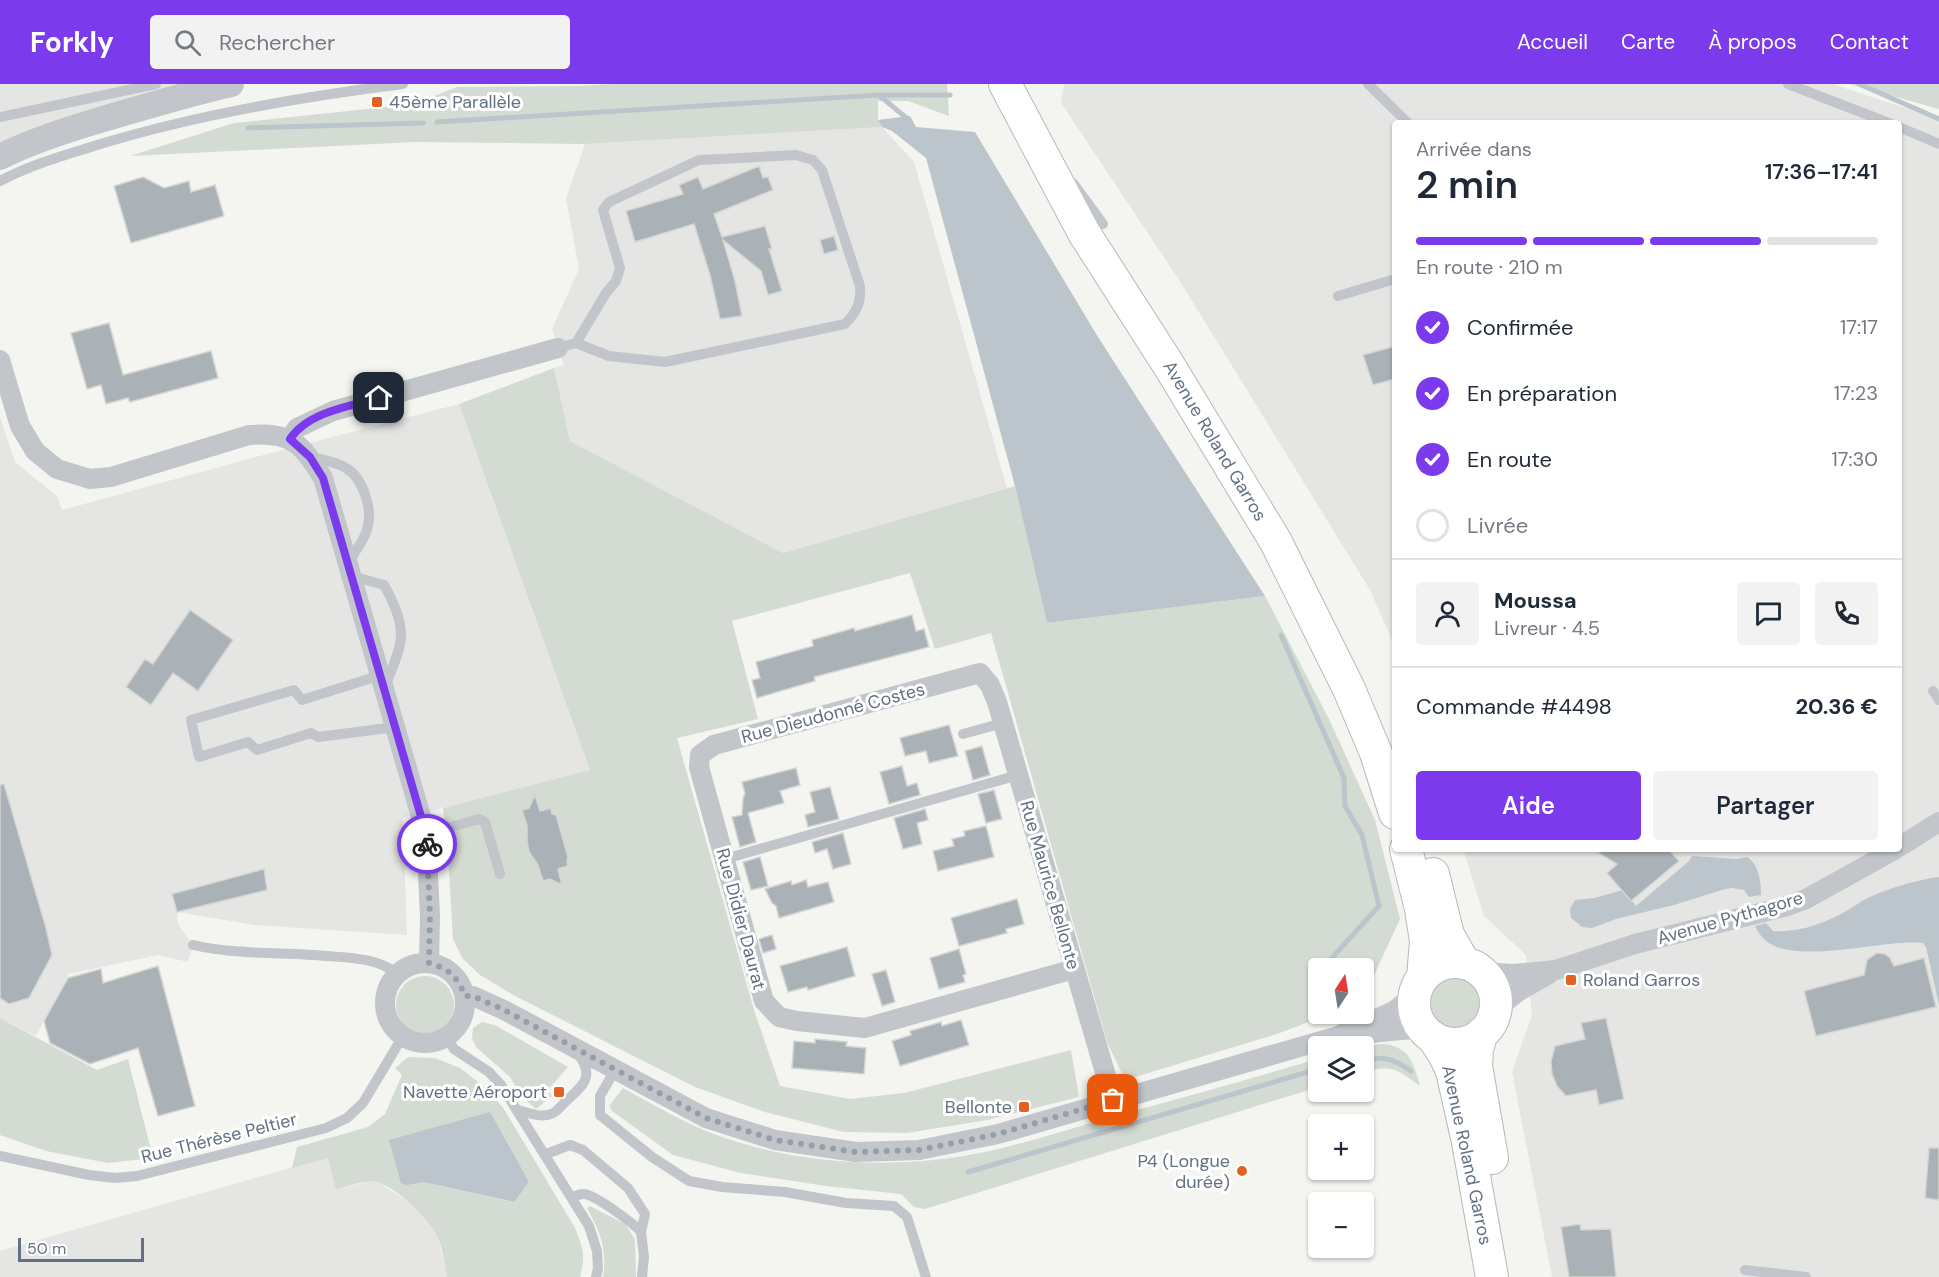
<!DOCTYPE html>
<html lang="fr">
<meta charset="utf-8">
<style>
body{margin:0;font-family:"DM Sans",sans-serif;background:#f2f2f3;color:#1f2937;height:100vh;display:flex;flex-direction:column;font-size:22px;white-space:nowrap}
*{box-sizing:border-box;margin:0}
p{font-size:20px;color:#747a83}
.icon{flex:none;width:33px;height:33px;fill:none;stroke:currentColor;stroke-width:2;stroke-linecap:round;stroke-linejoin:round}
.map{position:relative;flex:1;overflow:hidden}
.drawer{position:absolute;left:1392px;top:36px;width:510px;height:732px;display:flex;flex-direction:column;background:#fff;border-radius:6px;box-shadow:0 2px 4px #0004}
.drawer>*{flex:none}
.needle{width:39px;rotate:12deg}
.controls{position:absolute;left:1308px;top:874px;display:grid;gap:12px}
.controls a{display:grid;place-items:center;width:66px;height:66px;border-radius:6px;background:#fff;box-shadow:0 2px 4px #0004;font-size:30px}
.scale{position:absolute;left:18px;bottom:15px;width:126px;box-sizing:border-box;padding-left:6px;border:3px solid #637182;border-top:0;font-size:16px;line-height:21px;white-space:nowrap;color:#637182;-webkit-text-stroke:4px #fff;paint-order:stroke}
.pin{position:absolute;display:grid;place-items:center;width:51px;height:51px;color:#fff;margin:-26px;border-radius:12px;box-shadow:0 3px 9px #0006}
.courier{position:absolute;display:grid;place-items:center;width:60px;height:60px;margin:-30px;border:4px solid #7c3aed;border-radius:50%;background:#fff;color:#222;box-shadow:0 2px 8px #0007}
.summary em{font-style:normal;font-weight:600}
.summary div{display:flex;flex-direction:column-reverse}
.summary{display:flex;align-items:center;justify-content:space-between;height:102px;padding:0 24px}
h1{font-size:39px;font-weight:600;line-height:45px}
.bar{display:grid;grid-template-columns:repeat(4,1fr);gap:9px 6px;align-content:center;height:72px;padding:0 24px}
.bar i{height:8px;border-radius:4px;background:#e0e1e3}
.bar .on{background:#7c3aed}
.bar p{grid-column:span 4}
.line{display:flex;align-items:center;gap:15px;padding:0 24px;border-top:2px solid #e0e1e3}
.line div{flex:1}
.round{display:grid;place-items:center;flex:none;width:63px;height:63px;border-radius:6px;background:#f2f2f3}
ol{padding:0 24px;list-style:none}
li{display:flex;align-items:center;gap:18px;height:66px}
li p{margin-inline-start:auto}
li .icon{padding:6px;border-radius:50%;background:#7c3aed;color:#fff;stroke-width:4}
li:last-child{color:#747a83}
li i{width:33px;height:33px;border:3px solid #e0e1e3;border-radius:50%}
.button{display:flex;gap:12px;margin-top:auto;padding:12px 24px}
.button a{flex:1;height:69px;border-radius:6px;background:#7c3aed;color:#fff;font-size:24px;font-weight:600;line-height:69px;text-align:center}
.button a+a{background:#f2f2f3;color:#1f2937}
header{display:flex;align-items:center;gap:36px;box-sizing:border-box;height:84px;padding:0 30px;background:#7c3aed;color:#fff}
header strong{font-size:28px}
nav{display:flex;gap:33px;margin-inline-start:auto;font-size:21px}
.search{width:420px;height:54px;background:#f2f2f3;display:flex;align-items:center;gap:15px;box-sizing:border-box;padding:0 21px;border-radius:6px;color:#747a83;font-size:22px}
.map>svg:first-child{display:block}
</style>
<header>
<strong>Forkly</strong>
<div class="search"><svg class="icon" aria-label="search" viewBox="0 0 24 24"><circle cx="10" cy="10" r="6"/><path d="M15 15l6 6"/></svg>Rechercher</div>
<nav><a>Accueil</a><a>Carte</a><a>À propos</a><a>Contact</a></nav>
</header>
<div class="map">
<svg width="1939" height="1193" viewBox="0 0 1939 1193">
<rect width="100%" height="100%" fill="#f4f5f0"/>
<path fill="#e5e6e4" d="M0 0H190L0 61Z
M1064 0H1832L1939 35V1193H1552L1512 988 1532 931 1526 871 1484 832 1463 765H1899V39H1395V563L1370 506 1181 199 1061 19Z
M882 43 914 78 1007 404 783 469 570 357 554 284 564 281 552 245 579 185 566 114 585 60Z
M459 320 591 687 403 734 407 851 254 841 177 828 178 840 193 861 188 878 158 871 69 890 36 952 0 934V333L15 378 57 412 62 426 267 370Z
M328 1073 336 1106 365 1098H378L404 1115 424 1132 438 1153 447 1193H0V1167Z"/>
<path fill="#d4dbd2" fill-rule="evenodd" d="M611 0H947L949 32 908 17H878V36L882 43 585 60 415 58 130 72 234 39 414 20 457 3 581 2Z
M1850 0H1939V25Z
M554 284 570 357 783 469 1015 402 1047 539 1265 512 1330 637 1375 736 1400 835 1364 913V885H1318V930H1330L1277 950 1125 996 1107 958 991 549 935 565 910 489 732 537 758 635 677 654 754 926 780 1002 850 1015 904 1009 1071 966 1079 1013 987 1036 907 1049 844 1048 765 1028 695 1003 515 912 480 891 462 874 453 855 447 755 443 724 590 686 459 320Z
M396 921a29 29 0 1 1 58 0a29 29 0 1 1-58 0Z
M1429 919a26 26 0 1 1 52 0a26 26 0 1 1-52 0Z
M0 934 97 986 128 975 153 1074 108 1079 46 1067 0 1051Z
M482 938 495 941 568 983 547 1007 552 1012 536 1025 522 1013 510 993 476 963 472 954 473 944Z
M1379 960C1408 960 1414 978 1420 1002 1397 985 1391 980 1364 989V963Z
M408 973 435 974 460 984 486 1004 504 1025 575 1144C583 1163 586 1172 580 1193H447C444 1180 443 1164 437 1152 429 1135 395 1102 376 1098 363 1096 349 1102 336 1106L328 1074 292 1084 297 1063 368 1043 385 1030 402 991 395 984ZM423 1098H529L513 1118Z
M1318 975V1003L925 1125 914 1123 901 1110 826 1102 741 1089 673 1071 612 1027 609 1022 623 1004C656 1022 689 1042 725 1054 810 1083 907 1086 994 1066 1033 1057 1070 1045 1108 1034 1179 1015 1248 995 1318 975Z
M590 1122 625 1140 635 1155 636 1193H603C607 1164 601 1150 587 1124Z"/>
<path fill="#bbc5cb" d="M910 32 916 43 975 48 1098 253 1265 512 1047 539 1015 402 926 74 892 47 882 43 878 36Z
M1692 772 1737 775 1747 773C1759 781 1761 797 1761 811L1749 813 1744 806 1732 804 1725 805 1674 821 1616 835 1592 844 1582 843 1571 834 1570 825 1575 816 1595 814 1623 806 1636 822 1688 778Z
M1939 793V921L1926 863 1923 859C1885 854 1790 884 1763 854 1760 851 1757 846 1755 842L1766 839 1773 847C1799 849 1826 839 1848 826 1855 822 1861 817 1868 814 1889 804 1916 796 1939 793Z
M490 1028 529 1098 514 1118 423 1098 407 1101 401 1099 389 1056Z"/>
<g fill="none" stroke-linecap="round" stroke-linejoin="round">
<path stroke="#bbc5cb" stroke-width="5" d="M1859 0 1939 35
M879 11 910 37
M437 38 879 11H950
M248 44 423 39
M1281 551 1344 694 1345 722 1362 751 1379 822 1331 875 1326 885
M1312 924V911L1318 898
M1364 976C1384 972 1395 975 1411 987
M968 1088 1318 985"/>
</g>
<path fill="#aab1b7" stroke="#d5d6d3" stroke-width="1.5" d="M759 82 763 94 768 93 773 106 714 130 722 153 765 142 772 165H769L782 207 768 211 761 187 723 156 735 197 742 232 720 235 710 191 694 140 635 158 626 127 683 110 679 101 698 93 703 105Z
M143 93 164 104 189 97 191 108 215 101 224 132 131 159 114 102Z
M834 152 838 166 824 170 820 156Z
M109 239 123 291 211 267 218 294 130 318 128 314 106 320 101 301 87 305 71 249Z
M1395 262V295L1373 301 1363 271Z
M190 526 233 556 198 607 173 589 151 621 126 603 145 575 153 580Z
M912 531 916 547 924 545 929 563 814 593 815 597 757 614 752 596 760 594 756 578 813 562 812 556 854 544 855 547Z
M949 641 958 672 929 679 926 667 905 672 900 654Z
M982 662 990 691 973 696 965 667Z
M902 682 907 702 917 699 920 711 889 720 880 688Z
M796 684 800 701 780 707 784 719 748 729 756 758 740 763 732 733 742 731 743 714 745 710 742 698Z
M4 700 46 844 52 871 29 914 9 920 0 914V701Z
M830 703 839 735 808 743 805 731 815 728 810 708Z
M994 706 1002 735 986 739 978 710Z
M535 711 540 727 551 724 552 730 556 731 568 773 567 777 568 782 558 785 562 801 550 795 543 797 538 781 529 768 527 758V742L522 726 529 724Z
M925 725 928 736 917 739 922 760 903 765 894 734Z
M986 742 994 773 938 787 933 767 954 762 952 755 965 752 964 747Z
M843 749 851 780 833 785 827 765 815 769 812 758Z
M1592 765H1668L1679 777 1631 817 1607 789 1617 780Z
M760 773 768 802 751 806 743 778Z
M264 785 267 806 177 828 172 810Z
M806 796 808 803 828 798 834 818 779 834 776 822 772 819 765 805 791 797 792 801Z
M1017 815 1024 840 1006 845 1007 849 959 862 951 834Z
M772 851 776 865 763 869 759 855Z
M847 863 855 892 808 906 807 903 788 908 780 882Z
M959 865 966 890 963 891 965 898 939 905 930 874Z
M1877 869 1885 870 1890 874 1894 882 1924 874 1936 923 1816 952 1804 907 1864 891 1867 876Z
M158 882 195 1022 158 1032 138 964 90 980 50 959 44 937 68 894 101 885 103 899Z
M886 886 895 918 882 922 872 890Z
M1606 934 1624 1015 1599 1021 1596 1006 1566 1012 1557 1002 1552 990 1551 977 1555 962 1585 955 1581 939Z
M961 936 969 961 900 982 892 957 911 951 910 947 941 938 942 942Z
M815 955 847 958 846 962 866 964 864 990 792 984 794 957 815 959Z
M1929 1064H1939V1116L1925 1114Z
M1580 1140 1581 1146 1611 1145 1616 1193H1569L1561 1143Z"/>
<g fill="none" stroke-linecap="round" stroke-linejoin="round">
<defs>
<path id="primary" d="M1005 0 1084 149 1168 280 1276 458 1349 605 1376 669 1395 729
M1406 765 1421 825 1426 857 1423 893
M1433 790 1448 851 1464 879
M1414 919a41 41 0 1 1 82 0a41 41 0 1 1-82 0Z
M1481 950 1477 966 1476 982 1492 1074
M1433 953 1445 972 1452 987 1468 1058 1492 1193"/>
</defs>
<use href="#primary" stroke="#b5b8bd" stroke-width="34"/>
<path stroke="#c2c5c9" stroke-width="10" d="M1368 0 1408 39
M1788 0 1889 39
M0 33 156 0
M1899 43 1939 60
M0 97C30 81 62 72 94 62 194 31 299 13 403 0
M1073 99 1103 140
M1338 212 1395 195
M558 264 576 259 609 272 665 278 845 240C857 228 861 219 860 202L822 86 813 76 796 71 699 76 609 118 603 126 620 184 616 197 606 209 576 259
M310 373C340 379 358 383 366 414 370 425 370 435 367 446 363 458 354 469 348 479
M352 492 384 501C392 515 401 533 401 551 401 567 391 586 386 601
M381 591 302 616 294 606 191 636 199 673 248 658 257 666 311 649 318 653 396 643
M1933 607 1939 616
M963 650 1003 639
M426 750 479 735 485 738 500 790
M725 775 1018 691
M193 861C236 871 283 868 327 872 352 874 378 874 398 890
M447 953 454 965 489 988 501 1001 589 1142 597 1167 598 1184 596 1193
M615 986 600 1012V1031L652 1073 689 1097 722 1103 785 1108 846 1119 894 1122 907 1133 926 1193
M518 1026C529 1029 540 1034 551 1030 557 1028 562 1021 566 1017 584 1001 595 992 578 970
M546 1070 570 1061 583 1066 628 1104 645 1130 641 1148 644 1173 642 1193
M0 1072 89 1091 115 1094 137 1092 326 1044 347 1034 363 1019 403 952
M573 1113C576 1112 579 1110 583 1110 593 1109 633 1139 641 1148
M1745 1186 1806 1193"/>
<path stroke="#c2c5c9" stroke-width="20" d="M0 276 20 342 35 367 57 385 90 395 111 393 249 351C292 348 301 359 323 394L426 750 430 832 429 879
M290 355 297 344 333 327 558 264
M1899 763 1939 738
M385 919a40 40 0 1 1 80 0a40 40 0 1 1-80 0Z
M1074 885 865 944 797 937 779 933 764 917 699 683 700 671 714 661 980 589 990 601 997 618 1113 1016
M1482 888 1513 890 1556 886 1635 860 1784 823 1806 815 1896 765
M465 912H473L504 926 706 1034 775 1056 856 1068 919 1066 998 1050 1338 952 1394 927 1414 911
M1496 925 1519 907 1549 890
M1359 950 1423 944"/>
<path stroke="#c2c5c9" stroke-width="26" d="M0 73C31 57 66 46 100 36 144 23 187 10 231 0"/>
<use href="#primary" stroke="#fff" stroke-width="32"/>
</g>
<g fill="none" stroke-linecap="round" stroke-linejoin="round">
<path stroke="#969fa8" stroke-width="6" stroke-dasharray="0 10.8" d="M427 760 430 832 429 879C448 884 458 893 465 912H473L504 926 706 1034 775 1056 836 1065 856 1068 919 1066 998 1050 1113 1016"/>
<path stroke="#7c3aed" stroke-width="8" d="M379 314C350 322 308 328 290 355L310 373 323 394 420 729 426 750 427 760"/>
</g>
<g fill="#e36222" stroke="#fff" stroke-width="2">
<rect x="371" y="12" width="12" height="12" rx="3"/>
<rect x="1565" y="890" width="12" height="12" rx="3"/>
<rect x="553" y="1002" width="12" height="12" rx="3"/>
<rect x="1018" y="1017" width="12" height="12" rx="3"/>
<circle cx="1242" cy="1087" r="6"/>
</g>
<g text-anchor="middle" stroke-width="6" stroke-linejoin="round" paint-order="stroke">
<g font-size="18" fill="#637182" stroke="#fff" text-anchor="end">
<text x="389" y="24" text-anchor="start">45ème Parallèle</text>
<text x="1583" y="902" text-anchor="start">Roland Garros</text>
<text x="547" y="1014">Navette Aéroport</text>
<text x="1012" y="1029">Bellonte</text>
<text x="1230" y="1083">P4 (Longue<tspan x="1230" dy="21">durée)</tspan></text>
</g>
<g font-size="18" fill="#637182" stroke="#fff">
<text transform="translate(1215 357) rotate(59)" y="6">Avenue Roland Garros</text>
<text transform="translate(833 629) rotate(-15)" y="6">Rue Dieudonné Costes</text>
<text transform="translate(1050 801) rotate(74)" y="6">Rue Maurice Bellonte</text>
<text transform="translate(1730 834) rotate(-16)" y="6">Avenue Pythagore</text>
<text transform="translate(741 835) rotate(75)" y="6">Rue Didier Daurat</text>
<text transform="translate(219 1054) rotate(-14)" y="6">Rue Thérèse Peltier</text>
<text transform="translate(1467 1071) rotate(78)" y="6">Avenue Roland Garros</text>
</g>
</g>
</svg>
<div class="controls">
<a><svg class="needle" viewBox="-14 -14 28 28"><path d="M0-13l5 13h-10z" fill="#e53935"/><path d="M0 13l5-13h-10z" fill="#747a83"/></svg></a>
<a><svg class="icon" aria-label="layers" viewBox="0 0 24 24"><path d="M12 4l9 5-9 5-9-5zM3 14l9 5 9-5"/></svg></a>
<a>+</a>
<a>−</a>
</div>
<div class="scale">50 m</div>
<div class="pin" style="left:1113px;top:1016px;background:#ea580c"><svg class="icon" aria-label="bag" viewBox="0 0 24 24"><path d="M5 8h14l-1 12H6zM9 8a3 3 0 0 1 6 0"/></svg></div>
<div class="pin" style="left:379px;top:314px;background:#1f2937"><svg class="icon" aria-label="home" viewBox="0 0 24 24"><path d="M3 11l9-7 9 7M6 9v11h12V9"/></svg></div>
<div class="courier" style="left:427px;top:760px"><svg class="icon" aria-label="bike" viewBox="0 0 24 24"><circle cx="6" cy="16" r="4"/><circle cx="18" cy="16" r="4"/><path d="M6 16l4-8h5l3 8M10 8l3 8H6M13 5h3"/></svg></div>
<section class="drawer">
<div class="summary"><div><h1>2 min</h1><p>Arrivée dans</p></div><em>17:36–17:41</em></div>
<div class="bar"><i class="on"></i><i class="on"></i><i class="on"></i><i></i><p>En route · 210 m</p></div>
<ol>
<li><svg class="icon" aria-label="check" viewBox="0 0 24 24"><path d="M5 12l5 5 9-10"/></svg>Confirmée<p>17:17</p></li>
<li><svg class="icon" aria-label="check" viewBox="0 0 24 24"><path d="M5 12l5 5 9-10"/></svg>En préparation<p>17:23</p></li>
<li><svg class="icon" aria-label="check" viewBox="0 0 24 24"><path d="M5 12l5 5 9-10"/></svg>En route<p>17:30</p></li>
<li><i></i>Livrée</li>
</ol>
<div class="line" style="height:108px"><a class="round"><svg class="icon" aria-label="person" viewBox="0 0 24 24"><circle cx="12" cy="8" r="4"/><path d="M4 21q1-7 8-7t8 7"/></svg></a><div><b>Moussa</b><p>Livreur · 4.5</p></div><a class="round"><svg class="icon" aria-label="chat" viewBox="0 0 24 24"><path d="M4 5h16v11H9l-5 4z"/></svg></a><a class="round"><svg class="icon" aria-label="phone" viewBox="0 0 24 24"><path d="M5 4h4l2 5-3 2q2 4 5 5l2-3 5 2v4C11 20 4 13 5 4z"/></svg></a></div>
<div class="line" style="height:78px"><div>Commande #4498</div><b>20.36 €</b></div>
<div class="button"><a>Aide</a><a>Partager</a></div>
</section>
</div>
